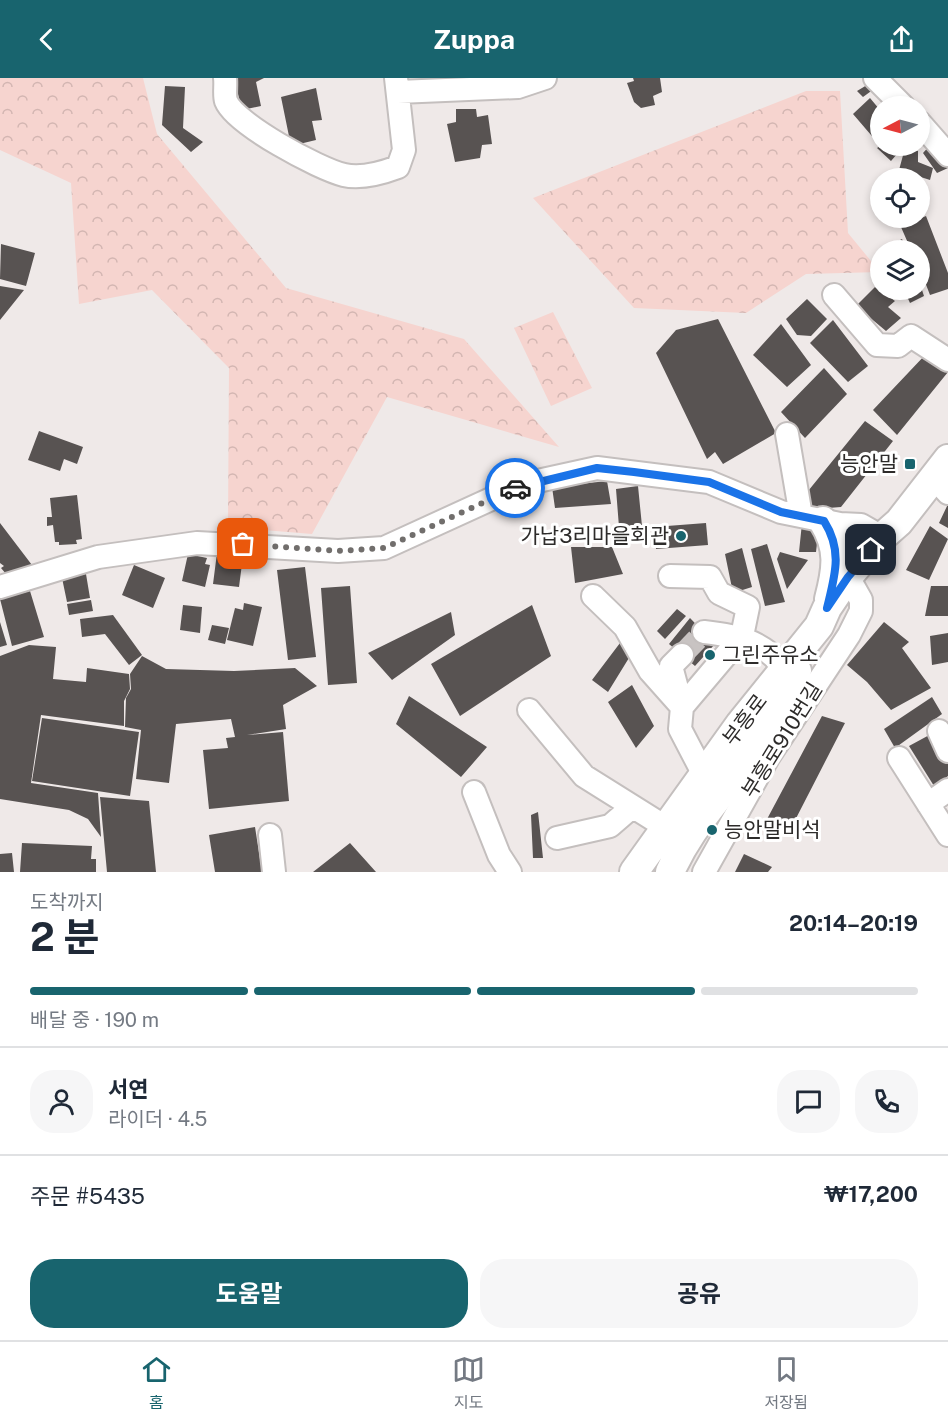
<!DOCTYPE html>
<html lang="ko">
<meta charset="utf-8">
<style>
body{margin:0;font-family:"Public Sans","Noto Sans KR",sans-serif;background:#f6f6f7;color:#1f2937;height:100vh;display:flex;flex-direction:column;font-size:22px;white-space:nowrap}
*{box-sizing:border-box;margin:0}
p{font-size:20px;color:#747a83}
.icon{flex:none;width:33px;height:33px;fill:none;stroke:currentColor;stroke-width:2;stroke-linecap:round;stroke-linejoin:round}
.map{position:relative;height:794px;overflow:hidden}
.side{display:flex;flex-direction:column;background:#fff;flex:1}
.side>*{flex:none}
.needle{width:39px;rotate:264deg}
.tools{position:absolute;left:870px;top:18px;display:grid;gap:12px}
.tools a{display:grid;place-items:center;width:60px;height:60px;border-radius:50%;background:#fff;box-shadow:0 3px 9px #0003;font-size:30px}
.pin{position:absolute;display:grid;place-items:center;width:51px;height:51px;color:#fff;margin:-26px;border-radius:12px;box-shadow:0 3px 9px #0006}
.courier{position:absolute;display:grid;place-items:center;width:60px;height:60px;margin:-30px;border:4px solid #1a73e8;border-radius:50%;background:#fff;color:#222;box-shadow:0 2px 8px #0007}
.summary em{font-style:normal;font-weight:700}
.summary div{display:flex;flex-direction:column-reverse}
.summary{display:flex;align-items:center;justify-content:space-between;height:102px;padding:0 30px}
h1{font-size:39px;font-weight:700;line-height:45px}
.bar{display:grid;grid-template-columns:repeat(4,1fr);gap:9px 6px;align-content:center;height:72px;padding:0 30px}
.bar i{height:8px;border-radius:4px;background:#e0e1e3}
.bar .active{background:#18646e}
.bar p{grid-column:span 4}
.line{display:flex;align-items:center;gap:15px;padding:0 30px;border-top:2px solid #e0e1e3}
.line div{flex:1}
.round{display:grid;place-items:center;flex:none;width:63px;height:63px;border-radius:24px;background:#f6f6f7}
.button{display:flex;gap:12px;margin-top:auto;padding:12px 30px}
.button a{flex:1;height:69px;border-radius:24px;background:#18646e;color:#fff;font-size:24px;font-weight:700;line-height:69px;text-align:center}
.button a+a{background:#f6f6f7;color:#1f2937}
header{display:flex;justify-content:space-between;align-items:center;height:78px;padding:0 30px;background:#18646e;color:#fff;font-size:27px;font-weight:700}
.tab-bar{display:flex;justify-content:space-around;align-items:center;height:84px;border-top:2px solid #e0e1e3;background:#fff;font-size:16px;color:#747a83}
.tab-bar a{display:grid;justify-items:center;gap:3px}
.tab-bar .active{color:#18646e}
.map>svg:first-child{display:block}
</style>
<header><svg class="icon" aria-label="back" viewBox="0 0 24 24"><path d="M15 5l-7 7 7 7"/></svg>Zuppa<svg class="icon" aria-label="share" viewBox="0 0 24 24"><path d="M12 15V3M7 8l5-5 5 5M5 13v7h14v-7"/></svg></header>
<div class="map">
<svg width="948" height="794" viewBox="0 0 948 794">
<defs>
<pattern id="forest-crowns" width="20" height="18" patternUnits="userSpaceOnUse" patternTransform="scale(1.5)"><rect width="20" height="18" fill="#f6d4cf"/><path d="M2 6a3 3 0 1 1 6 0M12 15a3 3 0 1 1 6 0" fill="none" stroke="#d3b6b2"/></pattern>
</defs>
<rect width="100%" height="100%" fill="#efe9e8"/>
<path fill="url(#forest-crowns)" d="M0 0H143L157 56 286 210 464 261 559 369 387 319 312 456 228 449 229 290 152 212 79 226 71 105 0 72Z
M806 13H840L848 155 880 194 806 196 746 235 634 230 533 120Z
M553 234 592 310 551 328 514 250Z"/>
<path fill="#585352" d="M234 0H264L256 4 261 28 242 32Z
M633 0H660L662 14 653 18 655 27 641 30 634 24 627 5 634 3Z
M872 4 874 11 863 19 857 13Z
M165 8 185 9 183 50 203 64 191 74 162 47Z
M316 10 322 42 312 43 316 62 291 68 281 19Z
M870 20 880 32 876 37 880 41V60L877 64 853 36Z
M456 31H476L477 39 488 37 492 66 482 67 480 80 455 84 447 46 456 44Z
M932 65 948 84V90L937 95 923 75Z
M880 68H904L891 83 877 70Z
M905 70 918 73V84L933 90 930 102 899 92Z
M926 138 948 195V211L930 217 920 191V172H911L901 149Z
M902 161 907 172H885L884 170Z
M1 166 35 175 26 208 0 201Z
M920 206 924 218 910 225 904 212H920Z
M0 208 24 212 0 242Z
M875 209 895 223 888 229 901 240 886 253 856 228Z
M807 221 827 241 811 258 797 257 786 241Z
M718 241 776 355 723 386 715 374 707 381 656 275 676 252Z
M833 242 868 288 848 304 810 265Z
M781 246 811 287 787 309 753 277Z
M926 276 948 294 897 357 873 332Z
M824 290 847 316 805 360 781 334Z
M865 343 893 363 841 429 815 431 804 418Z
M39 353 83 369 77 386 64 381 60 393 28 382Z
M607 403 611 426 555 430 552 409Z
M638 408 642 448 619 449 616 411Z
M77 417 82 461 76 462 77 466 59 467V464H55L53 447 47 448V439H52L50 420Z
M948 426V450L939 445Z
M0 445 35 491 12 503 1 490 4 488 0 485Z
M706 445 708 467 656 471 654 449Z
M802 445 819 448 816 474H799Z
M930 448 948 461 929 502 906 492Z
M767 466 785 524 765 528 751 471Z
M571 469H612L623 496 575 505Z
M742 470 752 509 733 515 725 476Z
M780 474 808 482 787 511 777 481Z
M217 475 243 478 239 509 213 506Z
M188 476 207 480 205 486 210 487 205 509 182 503Z
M134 487 165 500 153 530 122 517Z
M305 489 316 579 288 582 277 492Z
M86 496 90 520 67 524 62 500Z
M350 508 357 605 328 607 321 510Z
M931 508H948V538H925Z
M30 513 44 559 12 568 0 521Z
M91 522 93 533 69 537 67 526Z
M244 525 262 529 253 568 227 562 235 530 243 532Z
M183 527 202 529 200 555 180 552Z
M532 527 551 578 460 638 431 586Z
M677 531 686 538 665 561 657 553Z
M451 534 455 557 392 602 368 575Z
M113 537 142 577 129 587 105 556 82 559 80 541Z
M690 540 715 566 695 588 669 566Z
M0 544 7 567 0 569Z
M884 544 909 564 902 570 931 610 891 632 867 604 847 587Z
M212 547 229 550 225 566 208 562Z
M948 555V584L932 587 930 558Z
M620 565 632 575 608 614 592 602Z
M29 567 56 569 53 601 86 604 87 590 129 596 130 611 124 623V648L41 637 31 705 98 715 101 759 88 741 69 732 0 721V578Z
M142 578 166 591 234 593 295 590 317 608 283 627 286 651 247 657 283 654 289 723 209 731 203 672 228 670 226 660 235 659 231 641 176 646 169 705 136 701 141 652 125 649 126 620 131 611 130 596Z
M632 607 654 648 636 670 608 624Z
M409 618 487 669 461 699 396 646Z
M932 619 942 636 895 670 884 651Z
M822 638 845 645 789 754 766 743Z
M42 640 139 654 130 718 32 703Z
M933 655 948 679V698L934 708 909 668Z
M100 719 149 723 156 794H107Z
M538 734 543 780H533L531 737Z
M255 749 262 794H215L209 757Z
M22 765 92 768 91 781H96V794H20Z
M350 765 376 794H313Z
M12 775 14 794H0V776Z
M744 776 772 789 768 794H735Z"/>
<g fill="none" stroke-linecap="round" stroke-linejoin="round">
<path stroke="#c8c3c2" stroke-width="22" stroke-dasharray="22 11" stroke-linecap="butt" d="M682 577 704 554"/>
<defs>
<path id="minor" d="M225 0C226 7 224 17 226 23 235 46 319 91 344 97 361 101 382 95 398 89L404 72 396 0
M875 0 903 28
M398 14 518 9 545 0
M920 45 948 77
M834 217 877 267 898 268 911 258 948 282
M787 356 801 438
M933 399 948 415
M0 509 98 479 197 465 338 473 384 470 524 406 597 390 709 404 781 434 840 446 861 447 882 459
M593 518 625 549 650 593 682 629 742 558 748 529 719 515 710 499 670 498
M704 554C740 558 759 562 785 589
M682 577 671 588 682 629 680 651 704 697
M529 632 584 698 667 750
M939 653 948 673
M899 680 948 757
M474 714 499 777 510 794
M928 726 948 712
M270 757 274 794
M557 760 610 748 632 729
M704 794 769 678 849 557 861 533V522L848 499"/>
<path id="major" d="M823 443C840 470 837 491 829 521
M634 794 740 646 819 548 827 530 848 499 882 459 899 444 948 381
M670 794C687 756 708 733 732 701 757 668 778 631 797 593"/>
</defs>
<use href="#minor" stroke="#c4bfbe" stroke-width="26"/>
<use href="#major" stroke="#c4bfbe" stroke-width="32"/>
<use href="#minor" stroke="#fff" stroke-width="22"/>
<use href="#major" stroke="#fff" stroke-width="28"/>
</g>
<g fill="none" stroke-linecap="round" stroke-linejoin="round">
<path stroke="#716e6c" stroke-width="6" stroke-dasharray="0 10.8" d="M243 466 338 473 384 470 515 410"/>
<path stroke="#1a73e8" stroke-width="8" d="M515 410 597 390 634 394 709 404 781 434 824 443C843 473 835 497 827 530L848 499 871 472"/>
</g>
<g fill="#18646e" stroke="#fff" stroke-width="2">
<rect x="904" y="380" width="12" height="12" rx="3"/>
<circle cx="681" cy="458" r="6"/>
<circle cx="710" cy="577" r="6"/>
<circle cx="712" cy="752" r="6"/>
</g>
<g text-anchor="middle" stroke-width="6" stroke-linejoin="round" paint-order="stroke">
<g font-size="21" fill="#2d2b2a" stroke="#fff" text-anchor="end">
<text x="898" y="393">능안말</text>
<text x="669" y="465">가납3리마을회관</text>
<text x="722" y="584" text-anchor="start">그린주유소</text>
<text x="724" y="759" text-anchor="start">능안말비석</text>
</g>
<g font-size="21" fill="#2d2b2a" stroke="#fff">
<text transform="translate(745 642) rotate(-53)" y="7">부흥로</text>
<text transform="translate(782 662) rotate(-58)" y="7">부흥로910번길</text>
</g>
</g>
</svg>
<div class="tools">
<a><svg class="needle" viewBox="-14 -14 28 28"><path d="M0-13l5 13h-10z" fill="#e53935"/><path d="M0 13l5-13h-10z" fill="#747a83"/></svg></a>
<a><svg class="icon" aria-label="locate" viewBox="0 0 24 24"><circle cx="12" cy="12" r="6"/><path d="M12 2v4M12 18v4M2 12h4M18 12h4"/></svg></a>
<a><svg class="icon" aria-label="layers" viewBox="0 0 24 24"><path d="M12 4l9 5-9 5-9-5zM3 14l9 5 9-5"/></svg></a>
</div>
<div class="pin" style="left:243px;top:466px;background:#ea580c"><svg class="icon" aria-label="bag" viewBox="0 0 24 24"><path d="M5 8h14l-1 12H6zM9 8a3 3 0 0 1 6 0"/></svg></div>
<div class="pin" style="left:871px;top:472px;background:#1f2937"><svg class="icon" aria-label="home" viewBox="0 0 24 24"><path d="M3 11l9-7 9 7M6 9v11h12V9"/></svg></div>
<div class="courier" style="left:515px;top:410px"><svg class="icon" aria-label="car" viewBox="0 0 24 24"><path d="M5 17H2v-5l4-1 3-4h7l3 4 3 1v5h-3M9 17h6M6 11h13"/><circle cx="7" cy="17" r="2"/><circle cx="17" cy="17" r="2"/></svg></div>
</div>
<section class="side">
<div class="summary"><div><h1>2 분</h1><p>도착까지</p></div><em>20:14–20:19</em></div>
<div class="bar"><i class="active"></i><i class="active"></i><i class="active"></i><i></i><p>배달 중 · 190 m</p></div>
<div class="line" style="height:108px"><a class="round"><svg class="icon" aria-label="person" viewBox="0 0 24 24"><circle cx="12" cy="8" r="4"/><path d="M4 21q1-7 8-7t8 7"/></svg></a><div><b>서연</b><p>라이더 · 4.5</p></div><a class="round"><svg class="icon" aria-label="chat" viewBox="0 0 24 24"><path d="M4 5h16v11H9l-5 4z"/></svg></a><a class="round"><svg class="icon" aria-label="phone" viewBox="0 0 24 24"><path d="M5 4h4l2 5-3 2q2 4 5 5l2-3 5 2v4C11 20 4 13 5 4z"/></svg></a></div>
<div class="line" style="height:78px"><div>주문 #5435</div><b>₩17,200</b></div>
<div class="button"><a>도움말</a><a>공유</a></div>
</section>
<nav class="tab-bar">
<a class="active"><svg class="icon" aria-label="home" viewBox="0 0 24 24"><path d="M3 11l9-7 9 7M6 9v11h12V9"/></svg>홈</a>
<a><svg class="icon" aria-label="map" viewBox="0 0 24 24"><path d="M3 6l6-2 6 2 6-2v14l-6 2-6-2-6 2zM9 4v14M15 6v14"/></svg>지도</a>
<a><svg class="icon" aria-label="saved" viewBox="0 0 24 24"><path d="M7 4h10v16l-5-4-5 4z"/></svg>저장됨</a>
</nav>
